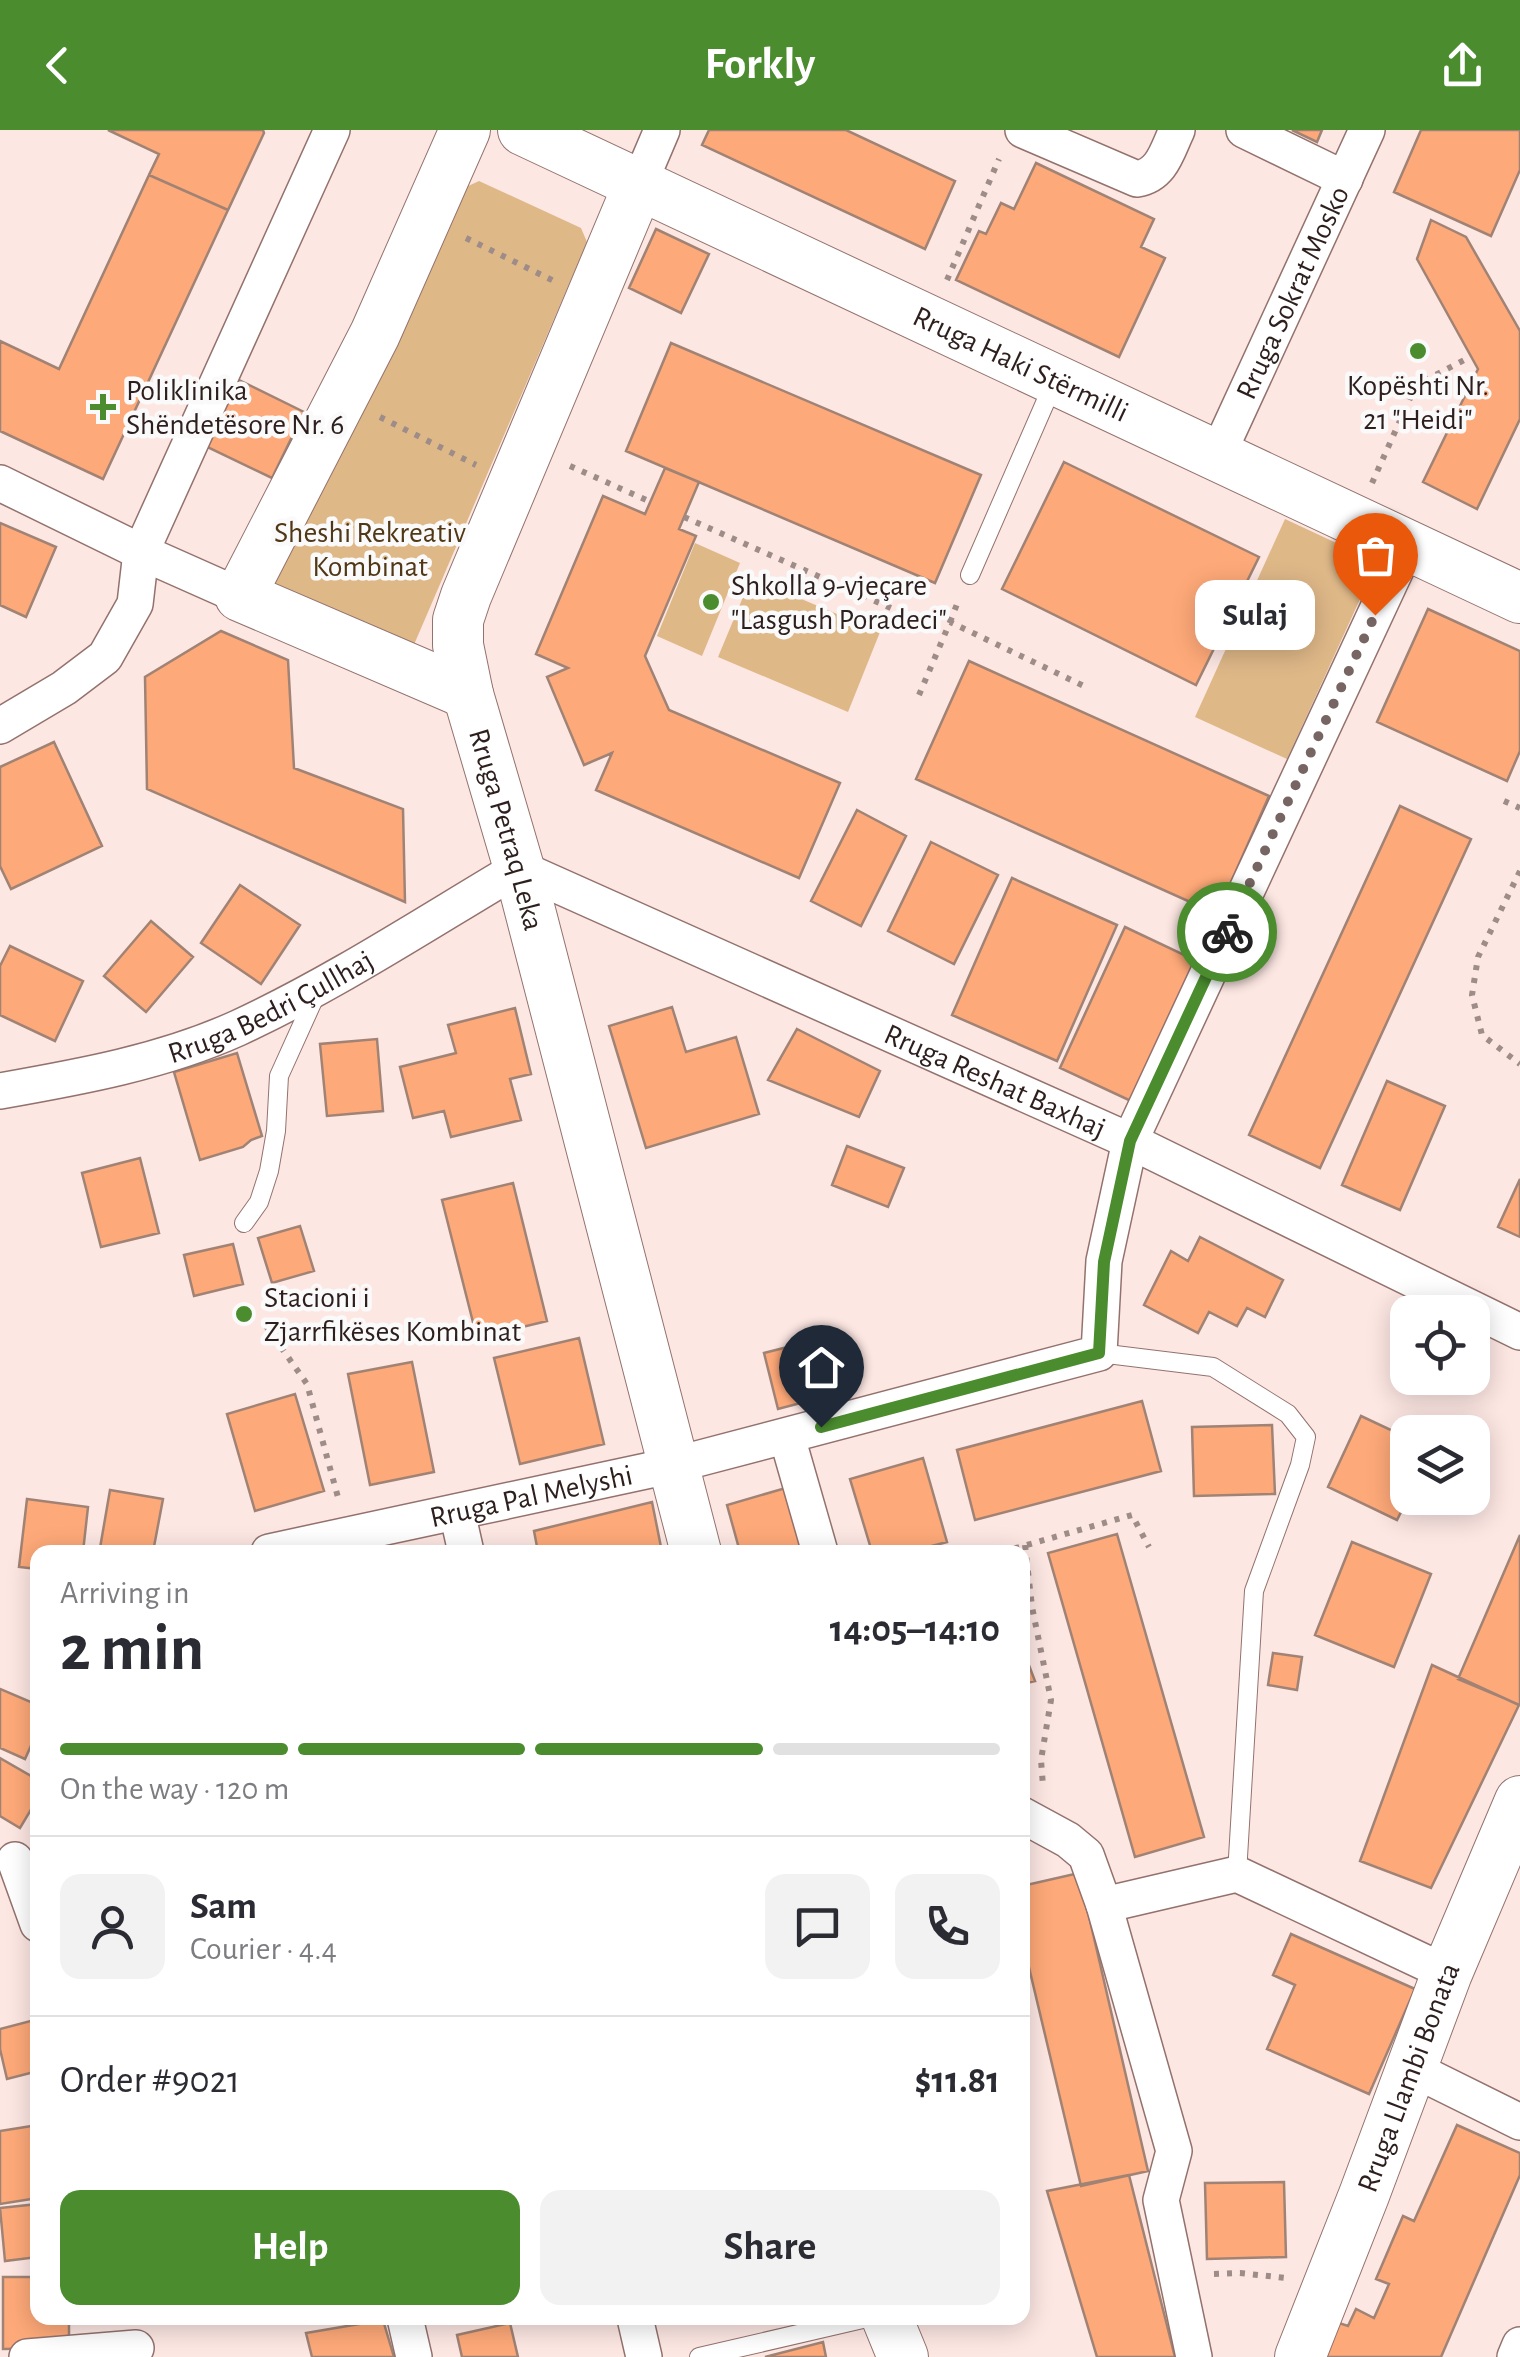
<!DOCTYPE html>
<meta charset="utf-8">
<style>
body{margin:0;font-family:"Alegreya Sans",sans-serif;background:#f2f2f3;color:#2b2b33;height:100vh;display:flex;flex-direction:column;font-size:38px;white-space:nowrap}
*{box-sizing:border-box;margin:0}
p{font-size:32px;color:#7c7c81}
.icon{flex:none;width:55px;height:55px;fill:none;stroke:currentColor;stroke-width:2;stroke-linecap:round;stroke-linejoin:round}
.map{position:relative;flex:1;overflow:hidden}
.side{position:absolute;left:30px;top:1415px;width:1000px;height:780px;display:flex;flex-direction:column;background:#fff;border-radius:20px;box-shadow:0 5px 25px #0003}
.side>*{flex:none}
.tools{position:absolute;left:1390px;top:1165px;display:grid;gap:20px}
.tools a{display:grid;place-items:center;width:100px;height:100px;border-radius:20px;background:#fff;box-shadow:0 5px 25px #0003;font-size:50px}
.pin{position:absolute;display:grid;place-items:center;width:85px;height:85px;color:#fff;margin:-102px -42px;border-radius:50% 50% 50% 0;rotate:-45deg;box-shadow:0 0 10px #0007}
.pin .icon{rotate:45deg}
.courier{position:absolute;display:grid;place-items:center;width:100px;height:100px;margin:-50px;border:8px solid #4a8c2e;border-radius:50%;background:#fff;color:#222;box-shadow:0 2px 12px #0007}
.bubble{position:absolute;height:70px;border-radius:20px;background:#fff;box-shadow:0 5px 25px #0003;font-size:32px;font-weight:600;line-height:70px;text-align:center}
.head em{font-style:normal;font-weight:600}
.head div{display:flex;flex-direction:column-reverse}
.head{display:flex;align-items:center;justify-content:space-between;height:170px;padding:0 30px}
h1{font-size:65px;font-weight:600;line-height:75px}
.bar{display:grid;grid-template-columns:repeat(4,1fr);gap:15px 10px;align-content:center;height:120px;padding:0 30px}
.bar i{height:12px;border-radius:8px;background:#e1e1e2}
.bar .selected{background:#4a8c2e}
.bar p{grid-column:span 4}
.line{display:flex;align-items:center;gap:25px;padding:0 30px;border-top:2px solid #e1e1e2}
.line div{flex:1}
.round{display:grid;place-items:center;flex:none;width:105px;height:105px;border-radius:20px;background:#f2f2f3}
.primary-button{display:flex;gap:20px;margin-top:auto;padding:20px 30px}
.primary-button a{flex:1;height:115px;border-radius:20px;background:#4a8c2e;color:#fff;font-size:40px;font-weight:600;line-height:115px;text-align:center}
.primary-button a+a{background:#f2f2f3;color:#2b2b33}
header{display:flex;justify-content:space-between;align-items:center;height:130px;padding:0 30px;background:#4a8c2e;color:#fff;font-size:45px;font-weight:600}
.map>svg:first-child{display:block}
</style>
<header><svg class="icon" aria-label="back" viewBox="0 0 24 24"><path d="M15 5l-7 7 7 7"/></svg>Forkly<svg class="icon" aria-label="share" viewBox="0 0 24 24"><path d="M12 15V3M7 8l5-5 5 5M5 13v7h14v-7"/></svg></header>
<div class="map">
<svg width="1520" height="2227" viewBox="0 0 1520 2227">
<rect width="100%" height="100%" fill="#fde7e3"/>
<path fill="#dfb888" d="M479 51 581 98 587 112 413 517 266 450 466 57Z
M1285 389 1377 432 1287 629 1195 587Z
M695 413 740 433 702 526 657 506Z
M751 448 880 502 848 582 718 527Z"/>
<path fill="#fea979" stroke="#a08374" stroke-width="2.5" d="M108 0H263L264 3 228 80 149 45 159 24Z
M709 0H846L955 51 925 119 702 15Z
M1292 0H1322L1317 12Z
M1421 0H1520V40L1491 106 1394 62Z
M1036 33 1154 89 1141 117 1165 128 1119 227 956 150 979 101 986 104 1001 73 1014 79Z
M149 45 228 80 103 349 0 301V211L59 239Z
M1431 90 1466 107 1520 201V289L1477 379 1423 352 1478 239 1417 129Z
M656 99 709 124 681 183 629 158Z
M671 213 981 345 935 453 626 321Z
M235 248 304 282 272 348 203 315Z
M1064 332 1259 427 1196 555 1002 459Z
M665 338 699 352 679 399 696 406 645 526 669 580 840 653 799 748 596 660 612 623 584 635 547 547 568 538 536 524 603 366 645 384Z
M0 393 56 417 26 487 0 475Z
M1428 479 1520 521V621L1507 651 1377 592Z
M221 501 288 530 294 638 403 679 405 772 147 659 145 547Z
M969 531 1269 666 1217 784 916 649Z
M54 612 102 716 11 759 0 736V637Z
M1400 676 1471 709 1320 1038 1249 1005Z
M857 680 906 706 861 796 811 771Z
M931 712 998 745 954 834 888 801Z
M1012 748 1117 795 1057 931 952 885Z
M240 755 300 795 261 854 201 813Z
M151 791 193 827 146 882 104 846Z
M1125 797 1195 830 1131 971 1060 938Z
M10 816 83 851 55 911 0 885V836Z
M672 877 686 922 736 907 759 984 646 1018 609 896Z
M515 878 531 944 510 949 521 990 451 1007 444 981 413 988 400 937 456 923 448 895Z
M797 899 880 941 859 987 768 950Z
M377 909 383 981 327 986 320 914Z
M237 923 262 1006 251 1010 243 1017 200 1030 174 942Z
M1387 951 1445 976 1400 1080 1342 1055Z
M847 1016 904 1038 888 1077 832 1055Z
M140 1028 159 1103 101 1117 82 1043Z
M1520 1049V1107L1498 1097Z
M513 1053 547 1191 477 1208 442 1070Z
M300 1096 314 1141 272 1153 258 1108Z
M1200 1107 1283 1150 1265 1187 1247 1178 1237 1196 1209 1182 1198 1203 1144 1175 1171 1121 1188 1131Z
M233 1114 243 1154 194 1166 184 1125Z
M831 1206 846 1261 778 1279 764 1223Z
M579 1208 604 1314 520 1334 494 1228Z
M412 1232 434 1342 370 1355 348 1244Z
M295 1264 324 1361 255 1381 227 1284Z
M1142 1271 1161 1341 975 1390 957 1320Z
M1361 1286 1408 1308V1368L1397 1390 1328 1357Z
M1272 1295 1275 1364 1194 1366 1192 1297Z
M923 1328 947 1412 909 1422H872L850 1349Z
M789 1357 807 1422H740L727 1375Z
M110 1360 163 1369 153 1422H123L100 1418Z
M27 1369 88 1377 83 1422H38V1439L19 1437Z
M652 1372 662 1422H538L534 1401Z
M1117 1404 1204 1707 1135 1727 1048 1423Z
M1520 1405V1575L1458 1549Z
M1352 1412 1431 1444 1394 1537 1315 1505Z
M1022 1517 1035 1551 1022 1554Z
M1273 1523 1302 1527 1297 1560 1268 1555Z
M1432 1535 1519 1575 1431 1758 1360 1731Z
M0 1559 38 1575V1600L25 1629 0 1618Z
M0 1628 38 1650V1668L20 1698 0 1686Z
M1079 1743 1148 2041 1081 2056 1022 1808V1756Z
M1291 1804 1415 1859 1369 1964 1267 1919 1295 1855 1273 1845Z
M38 1889V1941L7 1949 0 1919V1899Z
M38 1995V2068L0 2074V2001Z
M1457 1995 1520 2023V2045L1441 2227H1321L1336 2192 1348 2196 1356 2179 1374 2188 1389 2154 1376 2149 1403 2086 1414 2091Z
M1129 2045 1175 2227H1097L1047 2061Z
M1284 2052 1286 2127 1207 2129 1205 2053Z
M38 2074V2127L5 2131 0 2078Z
M3 2147H38V2188H69V2218L3 2219Z
M383 2190 394 2227H312L306 2203Z
M510 2193 518 2227H462L457 2205Z
M823 2212 826 2227H765Z"/>
<g fill="none" stroke-linecap="round" stroke-linejoin="round">
<defs>
<path id="lane" d="M970 445 1055 250
M244 1093 259 1072 269 1041 276 1001 279 946 317 862
M1099 1223 1213 1237 1288 1284 1306 1307 1300 1335 1254 1461 1237 1744
M699 2227 867 2188"/>
<g id="street">
<path d="M1023 0 1137 49C1162 45 1167 21 1177 0"/>
<path d="M1244 0 1345 49"/>
<path d="M639 54 662 0"/>
<path id="s1" d="M1217 326 1367 0"/>
<path d="M0 353 141 422 240 466"/>
<path d="M0 596 64 558 105 527 135 474 141 422 332 0"/>
<path id="s2" d="M0 961C80 947 163 932 238 898 335 853 426 793 519 738L1130 1011 1520 1202"/>
<path d="M787 1307 820 1422"/>
<path d="M457 1382 466 1422"/>
<path id="s3" d="M269 1422 674 1335 1099 1223 1104 1131 1130 1011 1407 416"/>
<path d="M1022 1685 1068 1710 1086 1725 1104 1775 1174 2021 1161 2070 1194 2227"/>
<path d="M15 1730 38 1794"/>
<path d="M1104 1775 1237 1744 1447 1843"/>
<path d="M1411 1938 1520 1992"/>
<path d="M405 2188 414 2227"/>
<path d="M635 2188 644 2227"/>
<path d="M27 2227 136 2218"/>
<path d="M1515 2227 1520 2215"/>
</g>
<g id="secondary">
<path d="M465 0 375 204 240 466 468 564"/>
<path id="s4" d="M523 0 1520 468"/>
<path id="s5" d="M639 54 466 466 458 490V515L468 564 519 738 696 1422"/>
<path d="M887 2188 903 2227"/>
<path id="s6" d="M1300 2227 1364 2065 1447 1843 1520 1671"/>
</g>
</defs>
<use href="#lane" stroke="#93726d" stroke-width="20"/>
<use href="#street" stroke="#93726d" stroke-width="38"/>
<use href="#secondary" stroke="#93726d" stroke-width="52"/>
<path stroke="#9e8c88" stroke-width="6" stroke-dasharray="5 8" stroke-linecap="butt" d="M466 108 554 151
M947 150 999 29
M380 287 476 335
M570 336 651 372
M1372 353 1416 255 1470 227
M684 387 902 483
M950 492 959 469
M919 565 950 492 1088 558
M1504 671 1520 678
M1520 741 1478 827 1472 865 1482 905 1520 934
M266 1196 307 1254 339 1371
M1025 1415 1032 1477 1051 1570 1041 1630 1043 1656
M1002 1422 1132 1385 1149 1417
M1214 2144 1240 2143 1286 2148"/>
<use href="#lane" stroke="#fff" stroke-width="18"/>
<use href="#street" stroke="#fff" stroke-width="35"/>
<use href="#secondary" stroke="#fff" stroke-width="50"/>
</g>
<g fill="none" stroke-linecap="round" stroke-linejoin="round">
<path stroke="#766562" stroke-width="10" stroke-dasharray="0 18" d="M1227 802 1375 485"/>
<path stroke="#4a8c2e" stroke-width="12" d="M821 1297 1099 1223 1104 1132 1130 1011 1227 802"/>
</g>
<g fill="#4a8c2e" stroke="#fafafa" stroke-width="4">
<circle cx="1418" cy="221" r="10"/>
<path d="M98 262h10v10h10v10h-10v10h-10v-10h-10v-10h10z"/>
<circle cx="711" cy="472" r="10"/>
<circle cx="244" cy="1184" r="10"/>
</g>
<g text-anchor="middle" stroke-width="9" stroke-linejoin="round" paint-order="stroke">
<g font-size="30" fill="#2d1f1d" stroke="#fafafa">
<text dy="10" stroke="none"><textPath href="#s1" startOffset="180">Rruga Sokrat Mosko</textPath></text>
<text dy="10" stroke="none"><textPath href="#s4" startOffset="550">Rruga Haki Stërmilli</textPath></text>
<text dy="10" stroke="none"><textPath href="#s5" startOffset="688">Rruga Petraq Leka</textPath></text>
<text dy="10" stroke="none"><textPath href="#s2" startOffset="285">Rruga Bedri Çullhaj</textPath></text>
<text dy="10" stroke="none"><textPath href="#s2" startOffset="1092">Rruga Reshat Baxhaj</textPath></text>
<text dy="10" stroke="none"><textPath href="#s3" startOffset="268">Rruga Pal Melyshi</textPath></text>
<text dy="10" stroke="none"><textPath href="#s6" startOffset="300">Rruga Llambi Bonata</textPath></text>
</g>
<g font-size="30" fill="#2d1f1d" stroke="#fafafa" text-anchor="start">
<text x="1418" y="265" text-anchor="middle">Kopështi Nr.<tspan x="1418" dy="34">21 "Heidi"</tspan></text>
<text x="126" y="270">Poliklinika<tspan x="126" dy="34">Shëndetësore Nr. 6</tspan></text>
<text x="731" y="465">Shkolla 9-vjeçare<tspan x="731" dy="34">"Lasgush Poradeci"</tspan></text>
<text x="264" y="1177">Stacioni i<tspan x="264" dy="34">Zjarrfikëses Kombinat</tspan></text>
</g>
<g font-size="30" fill="#503716" stroke="#fafafa">
<text x="370" y="412">Sheshi Rekreativ<tspan x="370" dy="34">Kombinat</tspan></text>
</g>
</g>
</svg>
<div class="tools">
<a><svg class="icon" aria-label="locate" viewBox="0 0 24 24"><circle cx="12" cy="12" r="6"/><path d="M12 2v4M12 18v4M2 12h4M18 12h4"/></svg></a>
<a><svg class="icon" aria-label="layers" viewBox="0 0 24 24"><path d="M12 4l9 5-9 5-9-5zM3 14l9 5 9-5"/></svg></a>
</div>
<div class="pin" style="left:1375px;top:485px;background:#ea580c"><svg class="icon" aria-label="bag" viewBox="0 0 24 24"><path d="M5 8h14l-1 12H6zM9 8a3 3 0 0 1 6 0"/></svg></div>
<div class="pin" style="left:821px;top:1297px;background:#1f2937"><svg class="icon" aria-label="home" viewBox="0 0 24 24"><path d="M3 11l9-7 9 7M6 9v11h12V9"/></svg></div>
<div class="courier" style="left:1227px;top:802px"><svg class="icon" aria-label="bike" viewBox="0 0 24 24"><circle cx="6" cy="16" r="4"/><circle cx="18" cy="16" r="4"/><path d="M6 16l4-8h5l3 8M10 8l3 8H6M13 5h3"/></svg></div>
<div class="bubble" style="left:1195px;top:450px;width:120px">Sulaj</div>
<section class="side">
<div class="head"><div><h1>2 min</h1><p>Arriving in</p></div><em>14:05–14:10</em></div>
<div class="bar"><i class="selected"></i><i class="selected"></i><i class="selected"></i><i></i><p>On the way · 120 m</p></div>
<div class="line" style="height:180px"><a class="round"><svg class="icon" aria-label="person" viewBox="0 0 24 24"><circle cx="12" cy="8" r="4"/><path d="M4 21q1-7 8-7t8 7"/></svg></a><div><b>Sam</b><p>Courier · 4.4</p></div><a class="round"><svg class="icon" aria-label="chat" viewBox="0 0 24 24"><path d="M4 5h16v11H9l-5 4z"/></svg></a><a class="round"><svg class="icon" aria-label="phone" viewBox="0 0 24 24"><path d="M5 4h4l2 5-3 2q2 4 5 5l2-3 5 2v4C11 20 4 13 5 4z"/></svg></a></div>
<div class="line" style="height:130px"><div>Order #9021</div><b>$11.81</b></div>
<div class="primary-button"><a>Help</a><a>Share</a></div>
</section>
</div>
